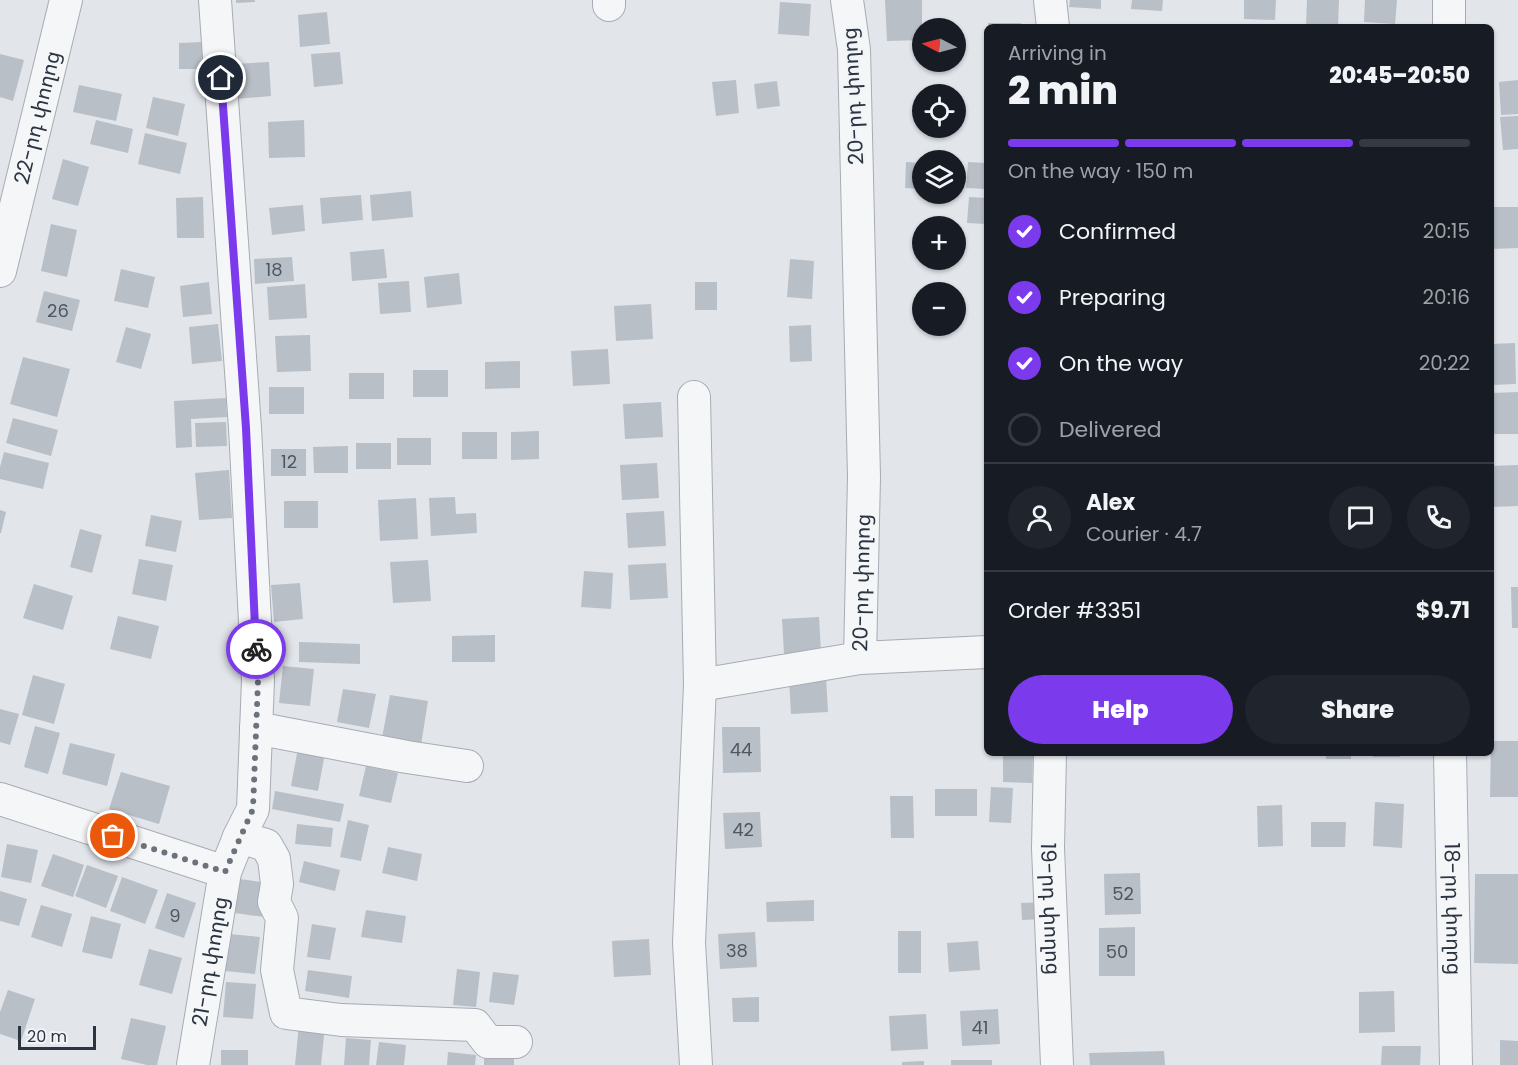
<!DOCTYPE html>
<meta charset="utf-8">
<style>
body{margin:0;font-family:Poppins,"Noto Sans Armenian",sans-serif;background:#20242c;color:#f1f3f6;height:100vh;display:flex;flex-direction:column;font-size:22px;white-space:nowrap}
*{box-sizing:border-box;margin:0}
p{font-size:20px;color:#9ea1a6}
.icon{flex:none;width:33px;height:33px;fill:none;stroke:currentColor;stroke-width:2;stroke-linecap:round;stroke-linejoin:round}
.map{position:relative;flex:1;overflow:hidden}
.sheet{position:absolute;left:984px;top:24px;width:510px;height:732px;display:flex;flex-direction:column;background:#171b24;border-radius:9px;box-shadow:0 2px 4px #0004}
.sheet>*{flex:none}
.needle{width:39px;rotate:276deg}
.buttons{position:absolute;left:912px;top:18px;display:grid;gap:12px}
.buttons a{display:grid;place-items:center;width:54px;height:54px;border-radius:50%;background:#171b24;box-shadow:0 2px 4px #0004;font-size:30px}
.scale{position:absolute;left:18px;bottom:15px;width:78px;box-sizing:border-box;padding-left:6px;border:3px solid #2b3441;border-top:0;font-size:16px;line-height:21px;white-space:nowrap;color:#2b3441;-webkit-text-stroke:4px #f2f4f7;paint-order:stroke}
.pin{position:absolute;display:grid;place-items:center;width:51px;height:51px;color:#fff;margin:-26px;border:3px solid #fff;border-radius:50%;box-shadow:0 2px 6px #0007}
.courier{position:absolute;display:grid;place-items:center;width:60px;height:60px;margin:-30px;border:4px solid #7c3aed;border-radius:50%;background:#fff;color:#222;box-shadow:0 2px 8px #0007}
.overview em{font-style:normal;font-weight:800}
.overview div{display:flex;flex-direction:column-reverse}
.overview{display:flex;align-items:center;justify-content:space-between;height:102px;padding:0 24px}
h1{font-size:39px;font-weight:800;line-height:45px}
.bar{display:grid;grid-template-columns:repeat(4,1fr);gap:9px 6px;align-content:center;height:72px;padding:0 24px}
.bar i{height:8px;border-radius:4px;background:#363941}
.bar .active{background:#7c3aed}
.bar p{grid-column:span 4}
.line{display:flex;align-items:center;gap:15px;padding:0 24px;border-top:2px solid #363941}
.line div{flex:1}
.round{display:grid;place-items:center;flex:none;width:63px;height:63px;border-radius:32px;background:#20242c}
ol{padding:0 24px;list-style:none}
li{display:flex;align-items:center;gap:18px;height:66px}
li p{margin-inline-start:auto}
li .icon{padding:6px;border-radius:50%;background:#7c3aed;color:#fff;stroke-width:4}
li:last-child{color:#9ea1a6}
li i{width:33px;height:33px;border:3px solid #363941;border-radius:50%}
.action{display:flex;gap:12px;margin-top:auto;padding:12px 24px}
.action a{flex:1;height:69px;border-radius:36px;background:#7c3aed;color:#fff;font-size:24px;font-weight:800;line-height:69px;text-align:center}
.action a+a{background:#20242c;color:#f1f3f6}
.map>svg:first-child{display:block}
</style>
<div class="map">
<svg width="1518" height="1065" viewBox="0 0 1518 1065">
<rect width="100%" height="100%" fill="#e2e5ea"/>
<path fill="#b9bfc7" d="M236 0H255V2L236 3Z
M885 0H922V40L887 41Z
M1070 0H1101V9L1069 7Z
M1132 0H1163L1162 11 1131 9Z
M1244 0H1276L1275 20 1244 19Z
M1307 0H1339L1338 27H1306Z
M1365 0H1397L1395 24 1364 22Z
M780 2 811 4 809 36 778 34Z
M327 12 330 44 300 47 298 15Z
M988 23H1021L1020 27H988Z
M203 42 204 69H179V43Z
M340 52 343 84 314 87 311 54Z
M0 54 24 60 13 101 0 97Z
M269 62 271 96 235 99 233 64Z
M736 80 739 113 716 116 712 82Z
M1518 80V114L1501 115 1499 82Z
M777 81 780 106 757 109 754 84Z
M79 85 122 94 116 121 73 112Z
M153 97 185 104 178 136 146 128Z
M1518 116V149L1503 150 1500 117Z
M96 120 133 129 128 153 90 144Z
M304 120 305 157 269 158 268 122Z
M145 133 187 143 180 174 138 164Z
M63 159 89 167 78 206 52 199Z
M906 162 922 163V189L905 188Z
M968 162 987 163V189L966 188Z
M411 191 413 217 372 221 370 195Z
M361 195 363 220 322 224 320 198Z
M203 197 204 238H177L176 198Z
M969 197 987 198V224L967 223Z
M303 205 305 231 272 235 269 208Z
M1491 207H1518V248L1491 249Z
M51 224 77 230 67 277 41 271Z
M384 249 387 278 352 281 350 252Z
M292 257 294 281 255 284 254 259Z
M790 259 814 261 812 299 787 297Z
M121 269 155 277 148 308 114 301Z
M459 273 462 304 427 308 424 277Z
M409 281 411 312 380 314 378 283Z
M209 282 212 314 183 317 180 286Z
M695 282H717V310H695Z
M305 284 307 318 269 320 267 287Z
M44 291 80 300 72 331 36 322Z
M651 304 653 339 616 341 614 306Z
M218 324 222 361 192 364 189 327Z
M811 325 812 361 790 362 789 326Z
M126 327 151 334 141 369 116 362Z
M310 335 311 371 277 372 275 336Z
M1515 343 1516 384 1491 385V344Z
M608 349 610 384 573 386 571 351Z
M23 357 70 369 57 417 10 404Z
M520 361V388L485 389V362Z
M413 370H448V397H413Z
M349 373H384V399H349Z
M269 387H304V414H269Z
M1518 392V434H1491V393Z
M226 398 227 417 191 419 192 447 176 448 174 401Z
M661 402 663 437 625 439 623 404Z
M13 418 58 430 51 456 6 443Z
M226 422 227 446 196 447 195 423Z
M539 431V459L511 460V432Z
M462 432H497V459H462Z
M397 438H431V465H397Z
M356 443H391V469H356Z
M348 446V473H314L313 447Z
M271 449H306V476H271Z
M4 452 49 463 43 489 0 479V467Z
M657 463 659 498 622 500 620 465Z
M1518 465V506L1491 507V466Z
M229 470 232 518 199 520 195 473Z
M455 497 456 514 476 513 477 533 431 536 429 498Z
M416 498 418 539 380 541 378 500Z
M284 501H318V528H284Z
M0 510 6 512 1 533H0Z
M664 511 666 546 628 548 626 513Z
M151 515 182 521 176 552 145 546Z
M80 529 102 535 92 573 70 567Z
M139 559 173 565 166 601 132 594Z
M428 560 431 601 393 603 390 562Z
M666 563 668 598 630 600 628 565Z
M584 571 613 573 611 609 581 607Z
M300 583 303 619 274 622 271 585Z
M34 584 73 596 63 630 23 618Z
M1511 587H1518V628H1512Z
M118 616 159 626 151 659 110 649Z
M819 617 821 652 784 654 782 619Z
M495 635V662H452V636Z
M299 642 360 644V664L299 662Z
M283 666 314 669 310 706 279 703Z
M33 675 65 684 54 724 22 715Z
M826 677 828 712 791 714 789 679Z
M343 689 376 694 369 728 337 722Z
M390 695 428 701 421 745 382 738Z
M0 709 19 714 10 745 0 742Z
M35 726 60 733 48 774 24 767Z
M722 727H760L761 772 723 773Z
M1491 741H1518V797H1490Z
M70 743 115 754 107 786 62 774Z
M298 748 325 753 318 791 291 786Z
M1003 753H1033L1032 783 1003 782Z
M1326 753H1351V759H1326Z
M1373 753H1400V757H1373Z
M366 766 398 773 391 803 359 796Z
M121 772 170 786 159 824 109 809Z
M991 787 1013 788 1011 823 989 822Z
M935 789H977V816H935Z
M275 791 344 804 340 822 272 809Z
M890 796H913L914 838H891Z
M1375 802 1404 804 1402 848 1373 846Z
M1282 805 1283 846 1258 847 1257 806Z
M760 812 762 847 725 849 723 813Z
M348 820 369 825 361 861 340 857Z
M1311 822H1346L1345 847H1311Z
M297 824 333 828 331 847 295 844Z
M7 844 38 850 31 883 1 877Z
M388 847 422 854 417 881 382 873Z
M53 854 84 865 73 897 41 886Z
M304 861 340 870 335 891 299 882Z
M87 865 118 876 106 908 75 896Z
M1140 873 1141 914 1105 915 1104 874Z
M1475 874H1518V964L1474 963Z
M122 877 158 890 145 924 110 911Z
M240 879 268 883 264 917 235 913Z
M0 891 27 899 19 926 0 921Z
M167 893 196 903 184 938 155 928Z
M814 900V921L767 922 766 902Z
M1044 902 1045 919 1022 920 1021 903Z
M41 905 72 914 62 947 31 937Z
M366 910 406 916 402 943 361 937Z
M91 916 121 924 112 959 82 952Z
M312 924 336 928 330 960 307 957Z
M1135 927V976H1099V928Z
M898 931H921V973H898Z
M755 932 757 967 720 969 718 934Z
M229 934 260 937 255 974 225 971Z
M649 939 651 975 614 977 612 941Z
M978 941 980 970 949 972 947 943Z
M149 949 182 958 172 994 139 985Z
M457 969 480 972 476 1007 453 1005Z
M308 970 352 976 349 998 305 991Z
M493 972 519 975 514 1005 489 1002Z
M226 982 256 984 253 1019 223 1017Z
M8 990 35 999 21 1041 0 1034V1012Z
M1394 991 1395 1032 1359 1033V992Z
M759 997V1022H733L732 998Z
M998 1009 1000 1044 962 1046 960 1011Z
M926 1014 928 1049 891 1051 889 1016Z
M131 1018 166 1026 157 1065H147L121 1059Z
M299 1024 325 1026 321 1065H295Z
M346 1038 371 1040 369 1065H344Z
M1500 1040 1518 1041V1065H1500Z
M379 1042 406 1045 404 1065H376Z
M1382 1046H1421L1420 1065H1381Z
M221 1050H248V1065H221Z
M1164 1051 1165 1065H1090L1089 1053Z
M448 1052 476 1055 475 1065H447Z
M484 1054 514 1055V1065H484Z
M951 1060H992V1065H951Z
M924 1061V1065H902V1062Z"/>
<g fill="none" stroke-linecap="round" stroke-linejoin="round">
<defs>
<g id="minor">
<path d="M609 0V5"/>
<path d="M1050 0 1053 27"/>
<path d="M1449 27V0"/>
<path id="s1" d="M0 271 66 0"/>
<path d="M694 397 700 685"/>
<path d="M860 658 987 652"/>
<path d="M256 728 407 757 467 766"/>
<path id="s2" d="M1050 753 1048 848 1057 1065"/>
<path id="s3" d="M1450 753 1456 1065"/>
<path d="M0 799 225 872"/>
<path d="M239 837 266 845 274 859 277 884 274 902 282 918 277 970 286 1013 341 1020 475 1025 488 1042H516"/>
<path id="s4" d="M193 1065 225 872 239 837 253 809 258 680 245 428 215 0"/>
<path id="s5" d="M696 1065 689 943 700 685 860 658 864 477 854 50 847 0"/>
</g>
</defs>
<use href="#minor" stroke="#a7acb4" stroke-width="34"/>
<use href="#minor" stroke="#f5f6f8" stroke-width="32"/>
</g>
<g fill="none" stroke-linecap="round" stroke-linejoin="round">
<path stroke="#6b727c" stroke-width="6" stroke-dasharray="0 10.8" d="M113 836 225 872 253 809 258 680 256 649"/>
<path stroke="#7c3aed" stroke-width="8" d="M221 78 246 428 256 649"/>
</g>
<g text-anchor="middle" stroke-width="4.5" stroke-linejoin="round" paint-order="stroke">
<g font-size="18" fill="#4e5762">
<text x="274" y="276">18</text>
<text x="58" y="317">26</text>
<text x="289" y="468">12</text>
<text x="741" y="756">44</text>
<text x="743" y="836">42</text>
<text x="1123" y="900">52</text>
<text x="175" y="922">9</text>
<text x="737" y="957">38</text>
<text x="1117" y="958">50</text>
<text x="980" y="1034">41</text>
</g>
<g font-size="21" fill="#2b3441" stroke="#f2f4f7">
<text transform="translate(853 96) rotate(-93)" y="7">20-րդ փողոց</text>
<text dy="7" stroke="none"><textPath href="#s1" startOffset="158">22-րդ փողոց</textPath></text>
<text dy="7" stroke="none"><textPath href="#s5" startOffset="618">20-րդ փողոց</textPath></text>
<text dy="7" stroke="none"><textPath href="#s2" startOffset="156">19-րդ փողոց</textPath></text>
<text dy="7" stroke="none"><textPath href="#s3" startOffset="156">18-րդ փողոց</textPath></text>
<text dy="7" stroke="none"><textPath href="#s4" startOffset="105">21-րդ փողոց</textPath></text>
</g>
</g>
</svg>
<div class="buttons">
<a><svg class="needle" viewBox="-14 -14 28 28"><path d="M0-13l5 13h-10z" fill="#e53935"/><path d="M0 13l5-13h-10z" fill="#9ea1a6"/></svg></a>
<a><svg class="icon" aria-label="locate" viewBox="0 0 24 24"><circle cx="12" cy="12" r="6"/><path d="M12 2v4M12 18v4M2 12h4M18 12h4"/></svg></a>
<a><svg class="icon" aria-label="layers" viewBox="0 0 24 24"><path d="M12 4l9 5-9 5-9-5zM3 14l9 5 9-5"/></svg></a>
<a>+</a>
<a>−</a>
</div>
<div class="scale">20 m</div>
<div class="pin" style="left:113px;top:836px;background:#ea580c"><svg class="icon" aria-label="bag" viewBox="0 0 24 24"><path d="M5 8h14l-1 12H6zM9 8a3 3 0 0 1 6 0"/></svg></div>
<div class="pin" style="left:221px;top:78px;background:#1f2937"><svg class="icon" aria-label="home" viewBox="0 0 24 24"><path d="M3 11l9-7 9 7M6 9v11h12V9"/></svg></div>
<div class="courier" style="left:256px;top:649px"><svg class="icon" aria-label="bike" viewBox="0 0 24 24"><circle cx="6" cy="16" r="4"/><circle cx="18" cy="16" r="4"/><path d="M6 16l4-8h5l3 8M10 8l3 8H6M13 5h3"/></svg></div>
<section class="sheet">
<div class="overview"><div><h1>2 min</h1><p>Arriving in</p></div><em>20:45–20:50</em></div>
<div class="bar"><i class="active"></i><i class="active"></i><i class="active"></i><i></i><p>On the way · 150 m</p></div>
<ol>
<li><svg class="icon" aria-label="check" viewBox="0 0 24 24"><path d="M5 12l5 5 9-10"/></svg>Confirmed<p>20:15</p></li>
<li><svg class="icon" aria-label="check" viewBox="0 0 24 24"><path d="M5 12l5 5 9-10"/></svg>Preparing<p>20:16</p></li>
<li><svg class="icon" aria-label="check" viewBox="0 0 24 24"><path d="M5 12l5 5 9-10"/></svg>On the way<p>20:22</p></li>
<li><i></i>Delivered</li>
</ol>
<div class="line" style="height:108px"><a class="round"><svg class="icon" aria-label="person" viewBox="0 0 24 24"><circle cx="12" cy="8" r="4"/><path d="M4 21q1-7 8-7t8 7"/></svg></a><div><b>Alex</b><p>Courier · 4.7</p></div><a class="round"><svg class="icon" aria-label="chat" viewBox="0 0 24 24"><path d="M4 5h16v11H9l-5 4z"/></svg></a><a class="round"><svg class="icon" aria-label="phone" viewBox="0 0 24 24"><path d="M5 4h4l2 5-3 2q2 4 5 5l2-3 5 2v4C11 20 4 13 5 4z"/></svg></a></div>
<div class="line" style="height:78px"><div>Order #3351</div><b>$9.71</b></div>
<div class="action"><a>Help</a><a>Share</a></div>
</section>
</div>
